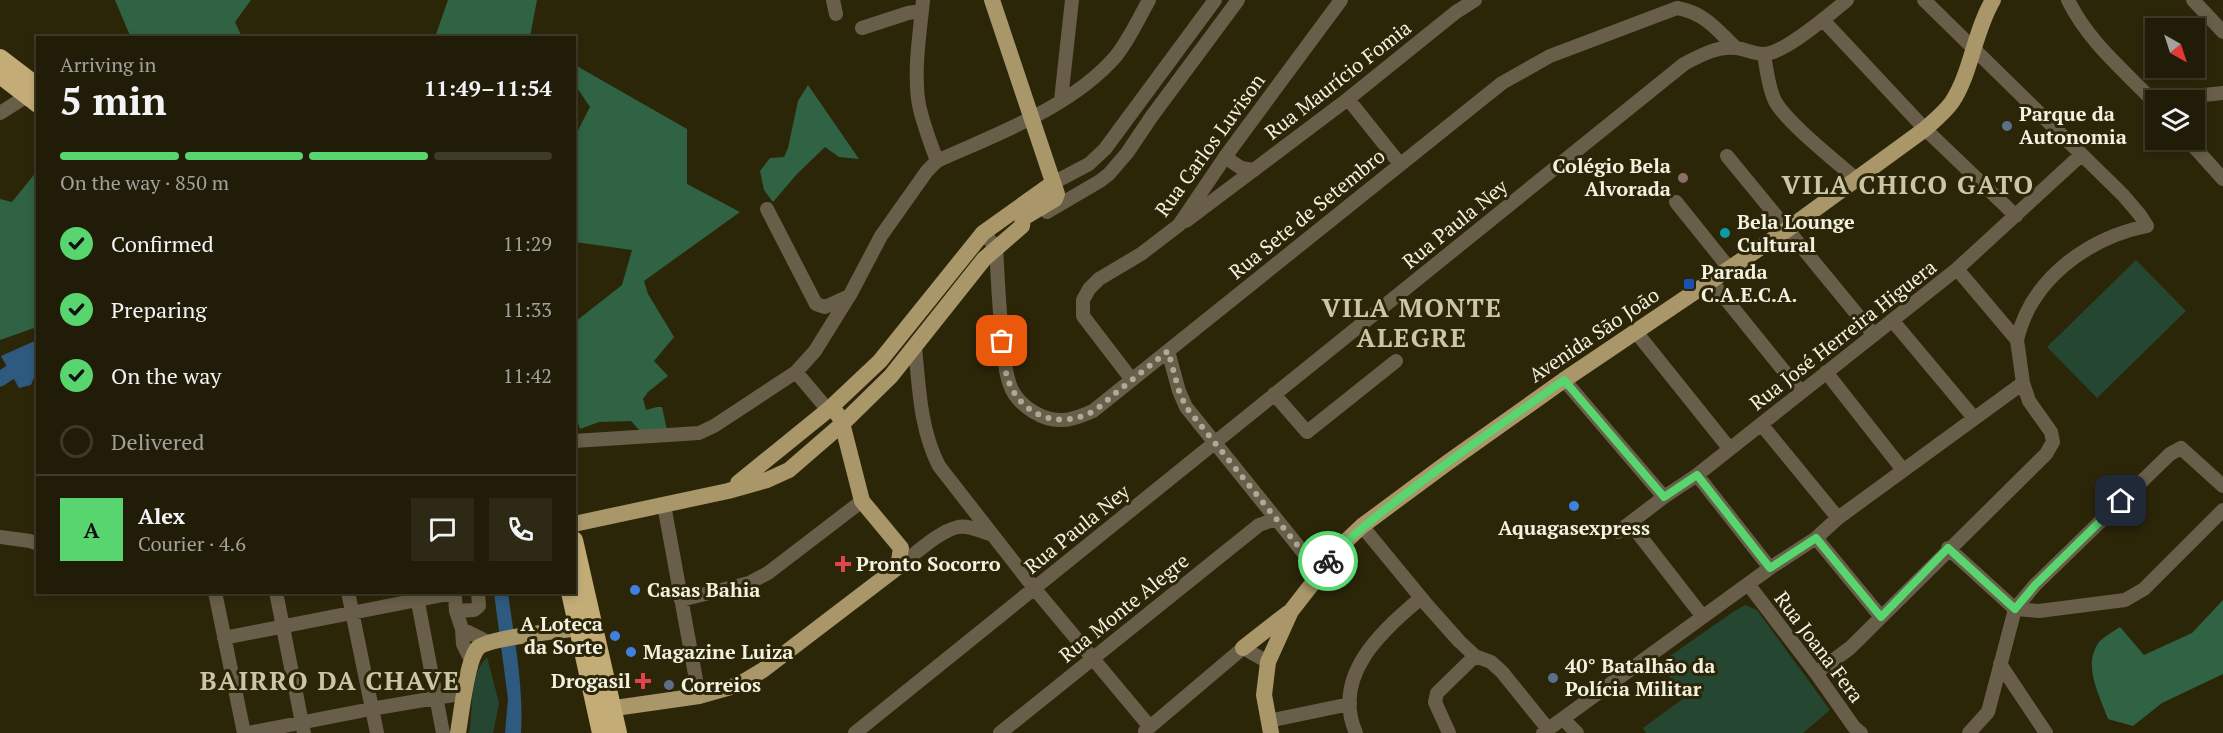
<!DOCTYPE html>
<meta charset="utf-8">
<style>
body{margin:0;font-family:"PT Serif",serif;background:#2d2915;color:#f1f3f6;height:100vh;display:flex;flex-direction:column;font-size:22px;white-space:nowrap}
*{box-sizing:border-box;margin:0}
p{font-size:20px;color:#a2a19b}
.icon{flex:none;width:33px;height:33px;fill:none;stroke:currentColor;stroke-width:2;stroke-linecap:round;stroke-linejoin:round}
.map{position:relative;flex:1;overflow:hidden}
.drawer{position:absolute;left:36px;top:36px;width:540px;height:558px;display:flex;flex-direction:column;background:#211c07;border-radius:0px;box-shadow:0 3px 9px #0003,0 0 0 2px #3e3a28}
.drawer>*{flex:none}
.needle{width:39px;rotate:141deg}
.controls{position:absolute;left:2145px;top:18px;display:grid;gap:12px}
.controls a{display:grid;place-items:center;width:60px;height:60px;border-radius:0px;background:#211c07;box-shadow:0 3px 9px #0003,0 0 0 2px #3e3a28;font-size:30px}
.pin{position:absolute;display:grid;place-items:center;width:51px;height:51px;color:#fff;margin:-26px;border-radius:12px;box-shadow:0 3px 9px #0006}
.courier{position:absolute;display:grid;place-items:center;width:60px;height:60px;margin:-30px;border:4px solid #58d56f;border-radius:50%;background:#fff;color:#222;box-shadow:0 2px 8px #0007}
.overview em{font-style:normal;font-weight:600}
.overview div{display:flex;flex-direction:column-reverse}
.overview{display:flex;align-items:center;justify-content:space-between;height:102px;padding:0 24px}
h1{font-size:39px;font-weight:600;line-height:45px}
.bar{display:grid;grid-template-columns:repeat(4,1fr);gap:9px 6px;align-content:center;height:72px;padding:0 24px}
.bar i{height:8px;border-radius:4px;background:#3e3a28}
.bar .active{background:#58d56f}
.bar p{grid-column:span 4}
.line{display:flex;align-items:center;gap:15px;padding:0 24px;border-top:2px solid #3e3a28}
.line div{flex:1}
.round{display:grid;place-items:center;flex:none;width:63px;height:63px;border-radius:0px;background:#2d2915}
ol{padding:0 24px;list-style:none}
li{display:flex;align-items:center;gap:18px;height:66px}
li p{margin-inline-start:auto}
li .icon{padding:6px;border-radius:50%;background:#58d56f;color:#111;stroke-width:4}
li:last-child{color:#a2a19b}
li i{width:33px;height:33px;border:3px solid #3e3a28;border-radius:50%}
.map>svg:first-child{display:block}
</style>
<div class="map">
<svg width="2223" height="733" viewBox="0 0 2223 733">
<rect width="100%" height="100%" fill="#2c2609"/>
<path fill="#254631" d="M2136 260 2186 311 2097 398 2047 347Z
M1745 605 1757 610 1830 710 1803 733H1646L1643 728 1684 698 1660 663 1733 612Z
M487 657 499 703 493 733H469C474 708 468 676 487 657Z"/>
<path fill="#2f6343" d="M115 0H251L235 22 242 37 131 38Z
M448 0H537L530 37H435Z
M575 65 687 129V184L740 212 644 281 648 294 674 337 654 361 668 376 648 392 643 399 646 410 657 407H662L667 430 640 431 631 421 599 422 580 429 575 415 577 399 575 396V322L622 285 632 250 575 242V136L590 107 575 85Z
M808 85 859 159 839 157 825 147 797 174 773 202 764 190 760 171 770 158 784 157 788 148 798 101Z
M37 171V327L0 340V199L12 202Z
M2223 600V674L2162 703 2133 726 2108 719C2100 696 2081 664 2100 641 2105 636 2114 631 2120 627L2144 655 2192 633Z"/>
<path fill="#2d5a7e" d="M37 340V370L31 385 19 388 1 356Z
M494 593H508C514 638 524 687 521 733H505L508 699Z"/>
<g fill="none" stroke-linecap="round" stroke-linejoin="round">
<path stroke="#2d5a7e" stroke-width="15" d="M0 379 38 354"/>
<path stroke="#685e49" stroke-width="14" d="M833 0 836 14
M1924 0 2123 195 2140 215 2147 226C2088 238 2031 279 2017 340
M2068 0C2089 43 2124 70 2156 104
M2193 0 2223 32
M1823 20 1925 129 2016 216
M862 28 908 13 921 11
M1764 55C1767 70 1768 87 1775 101 1786 122 1837 162 1857 180
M1348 99 1400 164
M1061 100 1072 0
M2156 100 2223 93
M0 113 27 96
M2188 140 2223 179
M1727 156 1874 335
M1225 157 1241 168 1254 170
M937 161C997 134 1072 107 1116 56 1129 40 1139 18 1149 0
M1053 183 1089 164 1105 149 1215 0
M1676 202 1729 268
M767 209 816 304 825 307 849 296
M1047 212 1100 181 1109 174 1127 153 1152 116 1238 0
M1186 221 1348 99 1456 12 1475 0
M983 233 996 247C998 280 999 312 1003 345 1005 360 1005 376 1012 390 1021 407 1043 421 1062 420 1073 420 1083 415 1093 411L1502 83 1550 56 1677 8C1705 13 1716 29 1736 48
M1712 282 1801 392
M1892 320 1974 418
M1636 332 1729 448
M915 347C919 387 920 429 939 466L1034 588 1150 727
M1168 351 1179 391 1186 407 1319 572
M796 372 828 410
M1826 372 1903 470
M1132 380 1083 316V300L1089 289 1099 279 1141 254 1179 225 1225 157 1341 0
M1564 380 1664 497
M1274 394 1307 432 1396 361
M1761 424 1838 518
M574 441 699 433 714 426 796 372 815 351 851 293 881 236 927 171 937 161C930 141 921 120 918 99 914 66 920 33 923 0
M1697 475 1770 568
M664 505 699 696
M1630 523 1703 617
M1362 526 1427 605 1459 641 1475 656 1491 662 1502 672 1548 729
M1618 532 1664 497 1697 475 1957 269 2081 155
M0 537 30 541 38 544
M1816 538 1881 617
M1948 548 2015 609 2035 585 2170 454 2181 448 2223 486
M898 567C914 555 939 531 958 527 969 525 980 531 990 534
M1748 584 1816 673 1854 727 1861 733
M215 592 244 733
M276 592 304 733
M348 592 377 733
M416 592 443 733
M681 600 749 583 768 573 862 501
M456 611 474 610 479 606 478 592
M462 629 488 642
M224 638 448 594 455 598 456 611 462 629 463 644 471 660
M2000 664 2046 733
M1816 673 1850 648 2046 454 2053 442 2051 432 2029 401 2023 383 2017 340 1957 269
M1563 719 1577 733
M1268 721 1350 704
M1145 731 1243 648 1268 662
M248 733 371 709 465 693
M855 733 1684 64C1701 55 1717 46 1736 48 1745 49 1754 54 1763 54 1783 55 1831 13 1847 0
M1000 733 1259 525 1276 519
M1356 733C1331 676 1382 630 1421 598
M1449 733 1435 702 1437 693 1475 656
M1543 733 1770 568 1816 538 1838 518 2023 383
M1969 733 1988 712 2015 609 2039 611 2125 600 2144 589 2223 510"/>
<path stroke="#a99669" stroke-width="16" d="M738 483 828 410 880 361 983 233 1053 183
M574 524 728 491 767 480 789 470 841 425 891 376 984 259 1022 226 1023 218 1055 199 1057 194 992 0
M1243 648 1288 613
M601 710 699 696 738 685 763 670 898 567 901 548 862 501 841 419 835 411 828 410
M458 733C461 716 467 659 478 648 487 638 559 631 577 628
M1271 733 1264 695 1268 662 1291 611 1344 543 1362 526 1447 463 1564 380 1788 229 1925 129C1935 120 1945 112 1952 102 1971 74 1974 32 1993 0"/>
<path stroke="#c3ac76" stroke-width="18" d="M0 58 38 87
M0 75 38 104
M574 540 618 733
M570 592 601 733"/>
</g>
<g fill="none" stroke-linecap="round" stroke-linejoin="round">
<path stroke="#aeaa95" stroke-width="6" stroke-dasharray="0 10.8" d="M1002 341C1004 352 1004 366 1007 377 1019 415 1057 430 1092 412 1101 407 1109 398 1117 392 1134 378 1151 365 1168 351L1179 391 1186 407 1319 572 1328 561"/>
<path stroke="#58d56f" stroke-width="8" d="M1328 561C1352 534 1379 514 1408 492 1459 453 1512 417 1564 380L1664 497 1697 475 1770 568 1816 538 1881 617 1948 548 2015 609 2035 585 2121 501"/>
</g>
<g fill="#5c6f8a" stroke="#2c2609" stroke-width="2">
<circle cx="2007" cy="126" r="6"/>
<circle cx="1553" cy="678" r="6"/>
<circle cx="669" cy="685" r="6"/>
</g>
<circle fill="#8d6e63" stroke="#2c2609" stroke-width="2" cx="1683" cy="178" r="6"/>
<circle fill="#0f9aa8" stroke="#2c2609" stroke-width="2" cx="1725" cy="233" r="6"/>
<rect fill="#1a4fb4" stroke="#2c2609" stroke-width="2" x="1683" y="278" width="12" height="12" rx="3"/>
<g fill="#3f7fe0" stroke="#2c2609" stroke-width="2">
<circle cx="1574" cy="506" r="6"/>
<circle cx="635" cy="590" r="6"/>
<circle cx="615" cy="636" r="6"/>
<circle cx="631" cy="652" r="6"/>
</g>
<g fill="#e0444e" stroke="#2c2609" stroke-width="2">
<path d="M840 555h6v6h6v6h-6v6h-6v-6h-6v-6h6z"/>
<path d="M640 672h6v6h6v6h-6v6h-6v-6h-6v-6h6z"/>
</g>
<g text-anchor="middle" stroke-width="6" stroke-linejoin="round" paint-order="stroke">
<g font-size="20" fill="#f4f1e0" stroke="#2c2609">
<text transform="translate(1338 80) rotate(-38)" y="7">Rua Maurício Fomia</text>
<text transform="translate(1210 145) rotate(-54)" y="7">Rua Carlos Luvison</text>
<text transform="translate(1307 214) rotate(-39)" y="7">Rua Sete de Setembro</text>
<text transform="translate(1455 224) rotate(-39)" y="7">Rua Paula Ney</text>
<text transform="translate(1594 335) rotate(-34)" y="7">Avenida São João</text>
<text transform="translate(1843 335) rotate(-38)" y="7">Rua José Herreira Higuera</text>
<text transform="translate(1077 529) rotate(-39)" y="7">Rua Paula Ney</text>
<text transform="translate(1124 608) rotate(-39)" y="7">Rua Monte Alegre</text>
<text transform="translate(1819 647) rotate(53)" y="7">Rua Joana Fera</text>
</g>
<g font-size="20" font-weight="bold" fill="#f4f1e0" stroke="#2c2609" text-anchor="start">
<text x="2019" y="121">Parque da<tspan x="2019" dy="23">Autonomia</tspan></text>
<text x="1671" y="173" text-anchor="end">Colégio Bela<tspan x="1671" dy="23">Alvorada</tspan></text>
<text x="1737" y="229">Bela Lounge<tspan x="1737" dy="23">Cultural</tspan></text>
<text x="1701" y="279">Parada<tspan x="1701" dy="23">C.A.E.C.A.</tspan></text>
<text x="1574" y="535" text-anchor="middle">Aquagasexpress</text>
<text x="856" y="571">Pronto Socorro</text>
<text x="647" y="597">Casas Bahia</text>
<text x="603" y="631" text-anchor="end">A Loteca<tspan x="603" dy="23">da Sorte</tspan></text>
<text x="643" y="659">Magazine Luiza</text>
<text x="1565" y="673">40° Batalhão da<tspan x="1565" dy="23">Polícia Militar</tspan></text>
<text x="631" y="688" text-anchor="end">Drogasil</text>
<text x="681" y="692">Correios</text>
</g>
<g font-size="26" font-weight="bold" letter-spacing="1.5" fill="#cdc6a6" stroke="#2c2609">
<text x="1908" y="194">VILA CHICO GATO</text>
<text x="1412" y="317">VILA MONTE<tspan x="1412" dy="30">ALEGRE</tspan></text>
<text x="330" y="690">BAIRRO DA CHAVE</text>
</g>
</g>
</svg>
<div class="controls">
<a><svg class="needle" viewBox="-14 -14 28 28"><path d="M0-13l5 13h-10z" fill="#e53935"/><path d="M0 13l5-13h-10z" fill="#a2a19b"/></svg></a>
<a><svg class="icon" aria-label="layers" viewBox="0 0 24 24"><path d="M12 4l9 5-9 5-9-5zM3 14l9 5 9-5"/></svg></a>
</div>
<div class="pin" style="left:1002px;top:341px;background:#ea580c"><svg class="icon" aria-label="bag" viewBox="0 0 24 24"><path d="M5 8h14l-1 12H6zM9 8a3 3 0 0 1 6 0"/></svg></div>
<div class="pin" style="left:2121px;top:501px;background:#1f2937"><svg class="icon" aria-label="home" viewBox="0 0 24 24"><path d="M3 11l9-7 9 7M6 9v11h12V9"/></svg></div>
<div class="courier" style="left:1328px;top:561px"><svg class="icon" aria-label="bike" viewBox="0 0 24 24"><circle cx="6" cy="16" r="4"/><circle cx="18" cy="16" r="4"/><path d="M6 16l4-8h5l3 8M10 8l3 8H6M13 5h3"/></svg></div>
<section class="drawer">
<div class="overview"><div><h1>5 min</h1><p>Arriving in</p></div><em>11:49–11:54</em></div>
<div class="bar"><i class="active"></i><i class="active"></i><i class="active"></i><i></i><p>On the way · 850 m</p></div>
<ol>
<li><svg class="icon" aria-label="check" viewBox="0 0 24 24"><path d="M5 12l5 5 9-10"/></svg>Confirmed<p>11:29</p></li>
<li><svg class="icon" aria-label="check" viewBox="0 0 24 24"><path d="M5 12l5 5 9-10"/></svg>Preparing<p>11:33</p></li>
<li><svg class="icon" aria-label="check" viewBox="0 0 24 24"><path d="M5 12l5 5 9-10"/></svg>On the way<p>11:42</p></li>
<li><i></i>Delivered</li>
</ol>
<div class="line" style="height:108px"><b class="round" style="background:#58d56f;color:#111">A</b><div><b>Alex</b><p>Courier · 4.6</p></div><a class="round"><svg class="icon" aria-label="chat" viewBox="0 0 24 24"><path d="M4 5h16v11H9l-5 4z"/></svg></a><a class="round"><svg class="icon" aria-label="phone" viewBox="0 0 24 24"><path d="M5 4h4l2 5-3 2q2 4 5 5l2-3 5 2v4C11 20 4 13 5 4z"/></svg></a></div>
</section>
</div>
